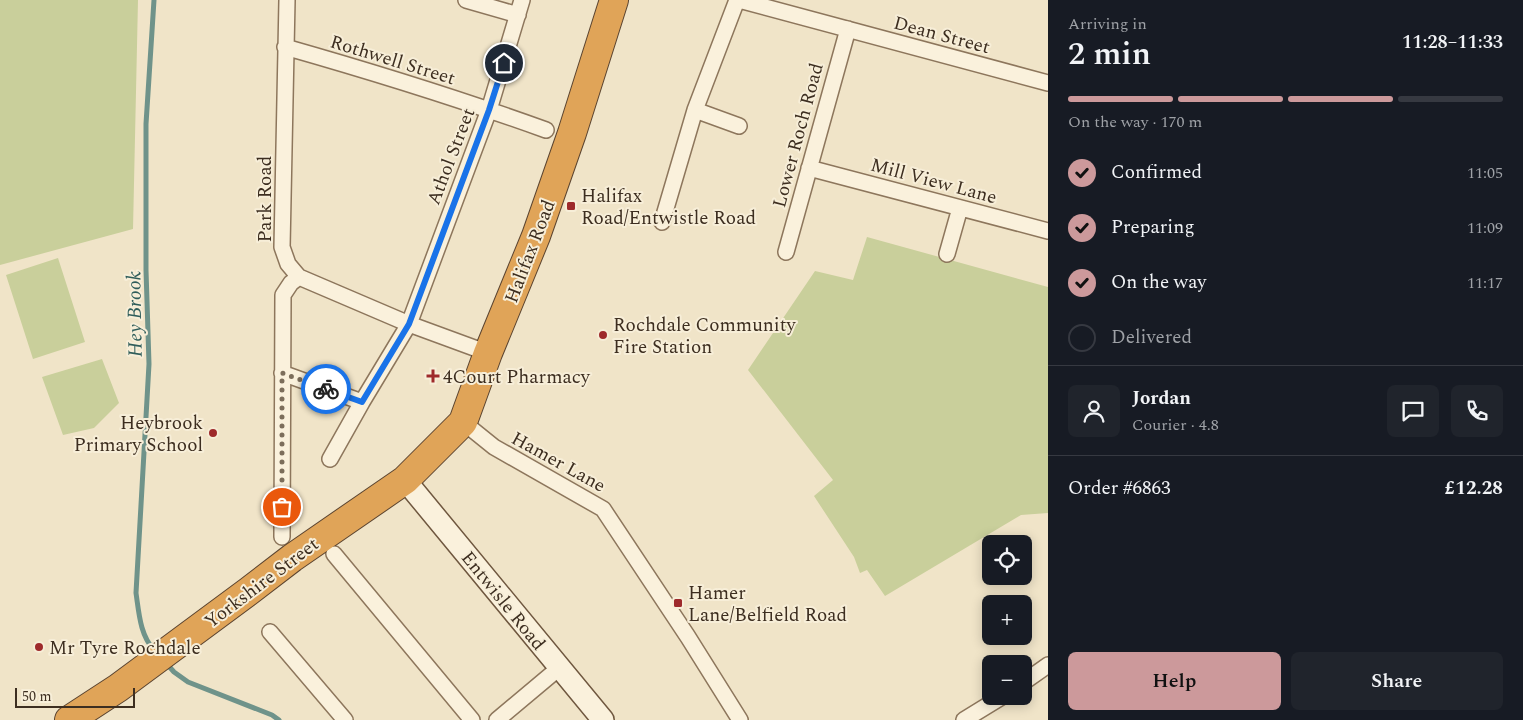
<!DOCTYPE html>
<meta charset="utf-8">
<style>
body{margin:0;font-family:Spectral,serif;background:#20242c;color:#f1f3f6;height:100vh;display:flex;flex-direction:column;font-size:19px;white-space:nowrap}
*{box-sizing:border-box;margin:0}
p{font-size:16px;color:#9ea1a6}
.icon{flex:none;width:28px;height:28px;fill:none;stroke:currentColor;stroke-width:2;stroke-linecap:round;stroke-linejoin:round}
.map{position:relative;flex:1;overflow:hidden}
.details{display:flex;flex-direction:column;background:#171b24;width:475px}
.details>*{flex:none}
.tools{position:absolute;left:982px;top:535px;display:grid;gap:10px}
.tools a{display:grid;place-items:center;width:50px;height:50px;border-radius:8px;background:#171b24;box-shadow:0 2px 12px #0003;font-size:25px}
.scale{position:absolute;left:15px;bottom:12px;width:120px;box-sizing:border-box;padding-left:5px;border:2px solid #3d2e20;border-top:0;font-size:14px;line-height:18px;white-space:nowrap;color:#3d2e20;-webkit-text-stroke:4px #f7eed8;paint-order:stroke}
.pin{position:absolute;display:grid;place-items:center;width:42px;height:42px;color:#fff;margin:-21px;border:2px solid #fff;border-radius:50%;box-shadow:0 1px 5px #0007}
.courier{position:absolute;display:grid;place-items:center;width:50px;height:50px;margin:-25px;border:4px solid #1a73e8;border-radius:50%;background:#fff;color:#222;box-shadow:0 1px 6px #0007}
.summary em{font-style:normal;font-weight:600}
.summary div{display:flex;flex-direction:column-reverse}
.summary{display:flex;align-items:center;justify-content:space-between;height:85px;padding:0 20px}
h1{font-size:32px;font-weight:600;line-height:38px}
.bar{display:grid;grid-template-columns:repeat(4,1fr);gap:8px 5px;align-content:center;height:60px;padding:0 20px}
.bar i{height:6px;border-radius:4px;background:#363941}
.bar .active{background:#cc999b}
.bar p{grid-column:span 4}
.line{display:flex;align-items:center;gap:12px;padding:0 20px;border-top:1px solid #363941}
.line div{flex:1}
.round{display:grid;place-items:center;flex:none;width:52px;height:52px;border-radius:8px;background:#20242c}
ol{padding:0 20px;list-style:none}
li{display:flex;align-items:center;gap:15px;height:55px}
li p{margin-inline-start:auto}
li .icon{padding:5px;border-radius:50%;background:#cc999b;color:#111;stroke-width:4}
li:last-child{color:#9ea1a6}
li i{width:28px;height:28px;border:2px solid #363941;border-radius:50%}
.cta{display:flex;gap:10px;margin-top:auto;padding:10px 20px}
.cta a{flex:1;height:58px;border-radius:8px;background:#cc999b;color:#111;font-size:20px;font-weight:600;line-height:58px;text-align:center}
.cta a+a{background:#20242c;color:#f1f3f6}
main{display:flex;flex:1;min-height:0}
.map>svg:first-child{display:block}
</style>
<main>
<div class="map">
<svg width="1048" height="720" viewBox="0 0 1048 720">
<rect width="100%" height="100%" fill="#f0e4c8"/>
<path fill="#c9cf9b" d="M0 0H138L133 229 0 265Z
M867 237 1048 287V513L1021 515 885 596 867 570 860 573 854 557 814 496 833 480 748 370 815 271 853 280Z
M58 258 85 342 33 359 6 275Z
M102 359 119 403 94 428 63 435 42 377Z"/>
<g fill="none" stroke-linecap="round" stroke-linejoin="round">
<path stroke="#6f938a" stroke-width="5" d="M154 0 146 124V270L149 364 136 593C139 613 140 635 154 650
M166 663 174 672 188 682 272 715 279 720"/>
<defs>
<path id="street" d="M287 0 282 247 288 264 299 277 409 324 488 353
M466 0 518 15
M739 0 1048 83
M285 47C373 72 460 99 546 130
M695 110 739 126
M809 168 1048 231
M662 222 695 110 737 0
M786 252 848 29
M947 254 960 208
M282 373 362 402
M463 422 494 447 603 509 688 637 740 720
M330 459 362 402 409 324 489 110 522 0
M282 537 283 295 291 283 299 277
M334 554 472 720
M270 632 345 720
M1024 682 1048 665
M497 720 559 668
M964 720 1003 696"/>
<path id="secondary" d="M405 480 603 720"/>
<path id="highway" d="M69 720 118 688 249 591 292 558 405 480 463 422 488 353 536 236 572 133 614 0"/>
</defs>
<use href="#street" stroke="#8d765c" stroke-width="18"/>
<use href="#secondary" stroke="#6f573f" stroke-width="24"/>
<use href="#highway" stroke="#5b4430" stroke-width="30"/>
<use href="#street" stroke="#faf1dc" stroke-width="15"/>
<use href="#secondary" stroke="#faf1dc" stroke-width="21"/>
<use href="#highway" stroke="#e0a458" stroke-width="28"/>
</g>
<g fill="none" stroke-linecap="round" stroke-linejoin="round">
<path stroke="#7c6e5b" stroke-width="5" stroke-dasharray="0 9" d="M282 507V373L326 389"/>
<path stroke="#1a73e8" stroke-width="6" d="M326 389 362 402 409 324 489 110 504 63"/>
</g>
<g fill="#9e2a2b" stroke="#f7eed8" stroke-width="2">
<rect x="566" y="201" width="10" height="10" rx="2.5"/>
<circle cx="603" cy="335" r="5"/>
<path d="M430.5 368.5h5v5h5v5h-5v5h-5v-5h-5v-5h5z"/>
<circle cx="213" cy="433" r="5"/>
<rect x="673" y="598" width="10" height="10" rx="2.5"/>
<circle cx="39" cy="647" r="5"/>
</g>
<g text-anchor="middle" stroke-width="4" stroke-linejoin="round" paint-order="stroke">
<g font-size="19" fill="#3d2e20" stroke="#f7eed8">
<text transform="translate(942 34) rotate(15)" y="7">Dean Street</text>
<text transform="translate(393 59) rotate(17)" y="7">Rothwell Street</text>
<text transform="translate(797 135) rotate(-75)" y="7">Lower Roch Road</text>
<text transform="translate(450 156) rotate(-69)" y="7">Athol Street</text>
<text transform="translate(934 180) rotate(15)" y="7">Mill View Lane</text>
<text transform="translate(264 199) rotate(-90)" y="7">Park Road</text>
<text transform="translate(529 251) rotate(-69)" y="7">Halifax Road</text>
<text transform="translate(559 461) rotate(29)" y="7">Hamer Lane</text>
<text transform="translate(261 582) rotate(-37)" y="7">Yorkshire Street</text>
<text transform="translate(504 600) rotate(51)" y="7">Entwisle Road</text>
</g>
<g font-size="19" fill="#3d2e20" stroke="#f7eed8" text-anchor="start">
<text x="581" y="202">Halifax<tspan x="581" dy="22">Road/Entwistle Road</tspan></text>
<text x="613" y="331">Rochdale Community<tspan x="613" dy="22">Fire Station</tspan></text>
<text x="443" y="383">4Court Pharmacy</text>
<text x="203" y="429" text-anchor="end">Heybrook<tspan x="203" dy="22">Primary School</tspan></text>
<text x="688" y="599">Hamer<tspan x="688" dy="22">Lane/Belfield Road</tspan></text>
<text x="49" y="654">Mr Tyre Rochdale</text>
</g>
<g font-size="20" font-style="italic" fill="#2f5d5a" stroke="#f7eed8">
<text transform="translate(134 314) rotate(-91)" y="7">Hey Brook</text>
</g>
</g>
</svg>
<div class="tools">
<a><svg class="icon" aria-label="locate" viewBox="0 0 24 24"><circle cx="12" cy="12" r="6"/><path d="M12 2v4M12 18v4M2 12h4M18 12h4"/></svg></a>
<a>+</a>
<a>−</a>
</div>
<div class="scale">50 m</div>
<div class="pin" style="left:282px;top:507px;background:#ea580c"><svg class="icon" aria-label="bag" viewBox="0 0 24 24"><path d="M5 8h14l-1 12H6zM9 8a3 3 0 0 1 6 0"/></svg></div>
<div class="pin" style="left:504px;top:63px;background:#1f2937"><svg class="icon" aria-label="home" viewBox="0 0 24 24"><path d="M3 11l9-7 9 7M6 9v11h12V9"/></svg></div>
<div class="courier" style="left:326px;top:389px"><svg class="icon" aria-label="bike" viewBox="0 0 24 24"><circle cx="6" cy="16" r="4"/><circle cx="18" cy="16" r="4"/><path d="M6 16l4-8h5l3 8M10 8l3 8H6M13 5h3"/></svg></div>
</div>
<section class="details">
<div class="summary"><div><h1>2 min</h1><p>Arriving in</p></div><em>11:28–11:33</em></div>
<div class="bar"><i class="active"></i><i class="active"></i><i class="active"></i><i></i><p>On the way · 170 m</p></div>
<ol>
<li><svg class="icon" aria-label="check" viewBox="0 0 24 24"><path d="M5 12l5 5 9-10"/></svg>Confirmed<p>11:05</p></li>
<li><svg class="icon" aria-label="check" viewBox="0 0 24 24"><path d="M5 12l5 5 9-10"/></svg>Preparing<p>11:09</p></li>
<li><svg class="icon" aria-label="check" viewBox="0 0 24 24"><path d="M5 12l5 5 9-10"/></svg>On the way<p>11:17</p></li>
<li><i></i>Delivered</li>
</ol>
<div class="line" style="height:90px"><a class="round"><svg class="icon" aria-label="person" viewBox="0 0 24 24"><circle cx="12" cy="8" r="4"/><path d="M4 21q1-7 8-7t8 7"/></svg></a><div><b>Jordan</b><p>Courier · 4.8</p></div><a class="round"><svg class="icon" aria-label="chat" viewBox="0 0 24 24"><path d="M4 5h16v11H9l-5 4z"/></svg></a><a class="round"><svg class="icon" aria-label="phone" viewBox="0 0 24 24"><path d="M5 4h4l2 5-3 2q2 4 5 5l2-3 5 2v4C11 20 4 13 5 4z"/></svg></a></div>
<div class="line" style="height:65px"><div>Order #6863</div><b>£12.28</b></div>
<div class="cta"><a>Help</a><a>Share</a></div>
</section>
</main>
